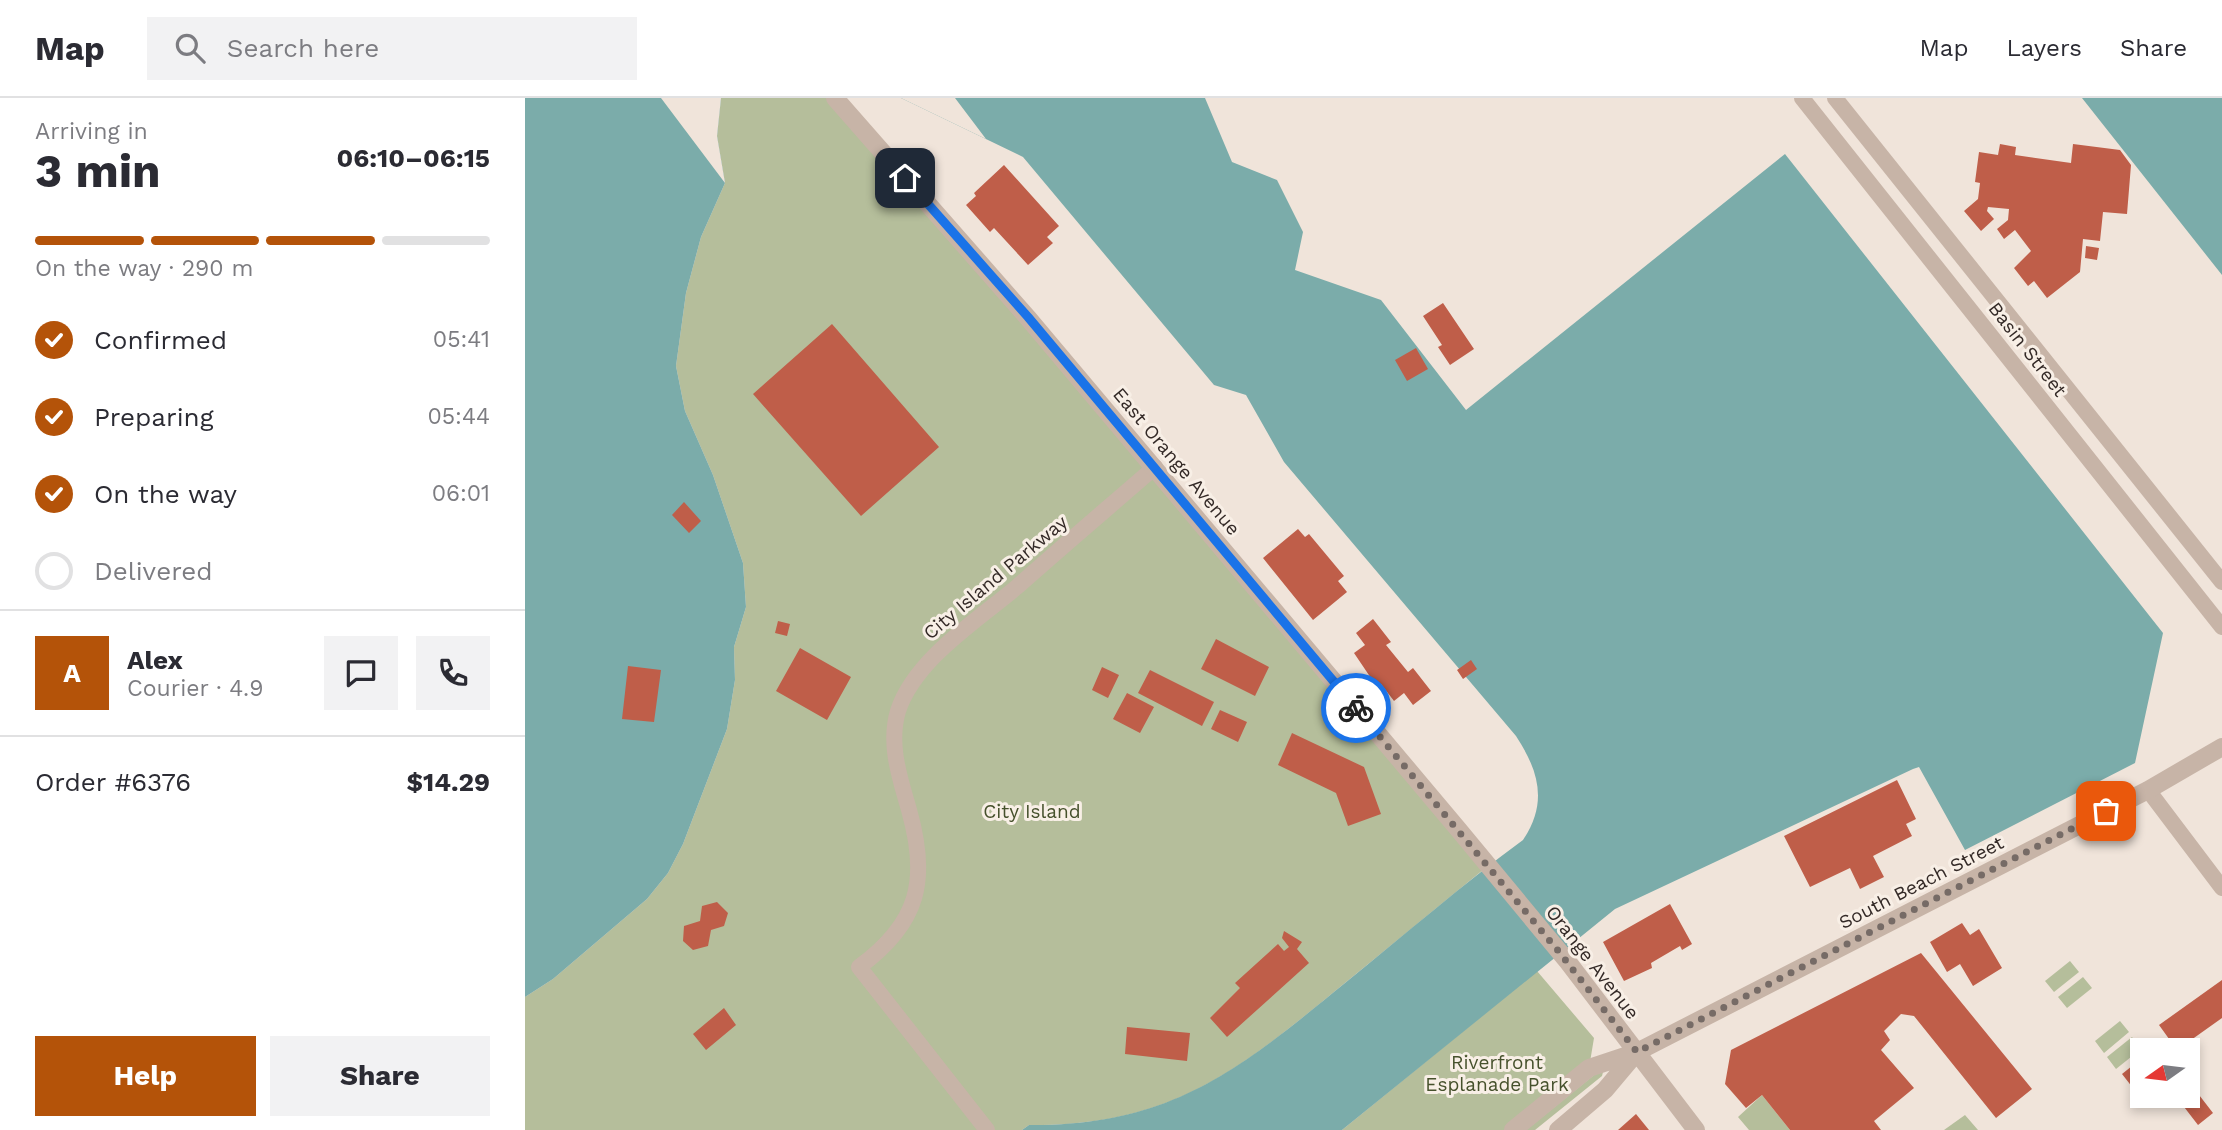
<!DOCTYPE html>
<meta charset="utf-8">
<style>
body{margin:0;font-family:"Work Sans",sans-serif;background:#f2f2f3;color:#2b2b33;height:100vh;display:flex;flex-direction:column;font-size:26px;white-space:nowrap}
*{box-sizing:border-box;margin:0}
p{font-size:23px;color:#7c7c81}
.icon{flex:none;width:38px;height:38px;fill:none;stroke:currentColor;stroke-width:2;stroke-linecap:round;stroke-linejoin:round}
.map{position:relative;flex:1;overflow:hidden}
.drawer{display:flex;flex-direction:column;background:#fff;width:525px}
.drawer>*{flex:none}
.needle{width:46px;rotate:256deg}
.buttons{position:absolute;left:1605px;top:940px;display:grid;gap:14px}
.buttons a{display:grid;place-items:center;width:70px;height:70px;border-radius:0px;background:#fff;box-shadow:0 4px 10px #0003;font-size:35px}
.pin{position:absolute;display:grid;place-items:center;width:60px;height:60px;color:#fff;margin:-30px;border-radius:14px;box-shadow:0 4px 10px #0006}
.courier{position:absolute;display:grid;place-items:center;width:70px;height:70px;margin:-35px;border:5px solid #1a73e8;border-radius:50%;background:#fff;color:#222;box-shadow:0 2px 9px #0007}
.overview em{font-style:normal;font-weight:700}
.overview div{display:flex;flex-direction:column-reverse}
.overview{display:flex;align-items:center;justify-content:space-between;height:119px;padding:0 35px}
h1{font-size:46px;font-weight:700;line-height:52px}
.bar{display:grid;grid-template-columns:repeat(4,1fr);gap:10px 7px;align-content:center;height:84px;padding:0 35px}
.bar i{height:9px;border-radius:5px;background:#e1e1e2}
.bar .current{background:#b45309}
.bar p{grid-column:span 4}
.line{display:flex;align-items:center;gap:18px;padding:0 35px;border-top:2px solid #e1e1e2}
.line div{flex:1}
.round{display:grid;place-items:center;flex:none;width:74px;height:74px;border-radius:0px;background:#f2f2f3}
ol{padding:0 35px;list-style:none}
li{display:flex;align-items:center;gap:21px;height:77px}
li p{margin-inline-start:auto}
li .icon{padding:7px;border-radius:50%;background:#b45309;color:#fff;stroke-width:4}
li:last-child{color:#7c7c81}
li i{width:38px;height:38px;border:4px solid #e1e1e2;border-radius:50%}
.cta{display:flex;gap:14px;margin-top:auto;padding:14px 35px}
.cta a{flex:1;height:80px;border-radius:0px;background:#b45309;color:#fff;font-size:28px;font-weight:700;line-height:80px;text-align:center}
.cta a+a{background:#f2f2f3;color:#2b2b33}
header{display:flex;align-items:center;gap:42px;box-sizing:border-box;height:98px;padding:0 35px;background:#fff;border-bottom:2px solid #e1e1e2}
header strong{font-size:33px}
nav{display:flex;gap:38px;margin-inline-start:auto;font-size:24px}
.search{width:490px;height:63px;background:#f2f2f3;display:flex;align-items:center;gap:18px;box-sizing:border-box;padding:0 24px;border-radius:0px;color:#7c7c81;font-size:26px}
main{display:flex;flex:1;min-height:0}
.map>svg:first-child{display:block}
</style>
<header>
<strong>Map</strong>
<div class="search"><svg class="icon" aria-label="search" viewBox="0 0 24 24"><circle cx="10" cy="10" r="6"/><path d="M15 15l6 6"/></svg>Search here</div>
<nav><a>Map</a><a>Layers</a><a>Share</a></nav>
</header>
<main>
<section class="drawer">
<div class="overview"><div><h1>3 min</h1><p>Arriving in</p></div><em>06:10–06:15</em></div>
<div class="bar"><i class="current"></i><i class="current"></i><i class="current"></i><i></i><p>On the way · 290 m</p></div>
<ol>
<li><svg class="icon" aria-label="check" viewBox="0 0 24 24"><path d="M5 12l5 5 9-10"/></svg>Confirmed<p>05:41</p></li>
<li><svg class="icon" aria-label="check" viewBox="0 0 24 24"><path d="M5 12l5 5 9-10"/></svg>Preparing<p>05:44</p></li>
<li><svg class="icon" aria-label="check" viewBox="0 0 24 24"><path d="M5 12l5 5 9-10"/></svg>On the way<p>06:01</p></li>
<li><i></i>Delivered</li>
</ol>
<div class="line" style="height:126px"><b class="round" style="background:#b45309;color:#fff">A</b><div><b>Alex</b><p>Courier · 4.9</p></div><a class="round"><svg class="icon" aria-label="chat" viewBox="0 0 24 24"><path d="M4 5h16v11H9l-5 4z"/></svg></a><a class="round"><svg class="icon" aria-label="phone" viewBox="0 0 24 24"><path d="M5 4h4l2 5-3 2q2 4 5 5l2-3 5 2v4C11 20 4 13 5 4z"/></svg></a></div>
<div class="line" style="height:91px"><div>Order #6376</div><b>$14.29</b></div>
<div class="cta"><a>Help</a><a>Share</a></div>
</section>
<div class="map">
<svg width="1697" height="1032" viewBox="0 0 1697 1032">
<rect width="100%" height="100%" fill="#f0e4da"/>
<path fill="#b5be9b" d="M196 0H304L964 767C914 808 865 848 815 889 712 974 645 1028 504 1027L497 1032H0V899L28 881 122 801 143 775 158 746 202 631 210 582 209 549 221 509 218 465 188 377 160 313 151 268 161 195 176 139 200 85 192 38Z
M1545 863 1554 874 1529 894 1520 883Z
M1012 873 1069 940 1064 970 988 1032H817Z
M1558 879 1567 890 1542 910 1533 899Z
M1595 923 1604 934 1579 955 1570 943Z
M1607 939 1616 951 1591 971 1582 959Z
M1074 973 1078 974 1077 978 1010 1032H1001Z
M1237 997 1265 1032H1224L1213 1019Z
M1440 1017 1453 1032H1419Z"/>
<path fill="#7bacaa" d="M0 0H196L192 38 200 85 176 139 161 195 151 268 160 313 188 377 218 465 221 509 209 549 210 582 202 631 158 746 143 775 122 801 28 881 0 899Z
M376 0H680L707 64 752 82 778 134 770 172 856 202 941 312 1260 56 1638 535 1610 665 1440 752 1394 669 1388 671 1090 811 817 1032H497L504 1027C647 1028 715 971 820 885 879 837 937 787 998 742 1023 705 1014 673 991 638L759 364 721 297 689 287 498 59Z
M1557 0H1697V177Z"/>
<path fill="#f0e4da" d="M136 0H196L192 38 200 85Z
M376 0H430L461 41Z"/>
<path fill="#bf5e49" d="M1475 46 1491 49 1490 57 1546 65 1548 46 1595 52 1606 67 1602 116 1578 114 1575 143 1558 141 1555 174 1522 200 1509 183 1503 188 1489 170 1506 153 1490 132 1479 141 1472 131 1483 122 1484 111 1463 109 1462 113 1469 121 1456 133 1439 113 1453 101 1455 85 1450 84 1454 54 1473 57Z
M479 67 534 128 522 139 528 145 503 167 469 130 465 134 441 107 451 98 449 95Z
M1561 148 1574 150 1572 162 1560 160Z
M918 205 949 251 925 267 913 249 917 247 898 218Z
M307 226 414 349 336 418 228 296Z
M891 250 903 271 882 283 870 262Z
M159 404 176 423 164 435 147 417Z
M773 431 780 439 784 436 819 478 813 483 822 494 788 522 738 460Z
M848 521 866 544 861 547 883 574 888 570 906 593 888 607 879 595 869 603 856 586 852 589 829 555 840 547 831 535Z
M253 523 265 526 262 538 250 535Z
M691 541 744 569 730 598 676 571Z
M275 550 326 579 302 622 251 593Z
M946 562 952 571 938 581 932 572Z
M103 568 136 572 129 624 97 621Z
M577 569 594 577 583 600 567 592Z
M625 572 689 604 677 628 613 595Z
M602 595 629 609 615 635 588 621Z
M695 612 722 624 713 644 686 631Z
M767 635 839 669 856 716 823 728 811 695 753 667Z
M1372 682 1391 721 1381 726 1387 738 1348 758 1359 779 1335 791 1325 770 1285 789 1259 738Z
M192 804 203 815 199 828 186 832 183 848 168 852 158 843 159 828 175 823 177 808Z
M1145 806 1167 846 1157 852 1155 848 1126 865 1127 870 1099 883 1078 844Z
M1437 825 1445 837 1454 831 1477 870 1448 888 1435 866 1422 874 1405 844Z
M759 833 777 844 772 851 784 865 702 939 685 920 715 890 710 885 753 846 759 853 764 849 757 840Z
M1396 855 1507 991 1471 1020 1389 918 1376 916 1359 933 1365 942 1356 952 1389 990 1349 1023 1356 1032H1265L1237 997 1221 1010 1200 986 1206 952Z
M1697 882V920L1652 952 1634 927Z
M199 910 211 927 181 952 168 936Z
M602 929 665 935 662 963 600 956Z
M1617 960V998L1615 999 1597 976Z
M1671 993 1688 1015 1673 1027 1656 1005Z
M1111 1016 1124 1032H1093Z"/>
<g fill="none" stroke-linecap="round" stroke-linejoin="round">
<path stroke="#c7b4a7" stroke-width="16" d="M1277 0 1697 529
M1310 0 1697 484
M1623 692 1697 790
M462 1032 334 869C394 825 404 782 384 712 375 680 363 647 373 613 390 561 453 522 493 488 538 448 584 409 630 369"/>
<path stroke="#c7b4a7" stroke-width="18" d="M310 0 503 220 933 731 1043 864 1171 1032
M988 1032 1064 970 1112 954 1623 692 1697 649
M1033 1032 1080 992 1112 954"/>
</g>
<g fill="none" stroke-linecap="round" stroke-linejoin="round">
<path stroke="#766b66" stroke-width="7" stroke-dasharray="0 12.6" d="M831 610 1035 855 1112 954 1581 713"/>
<path stroke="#1a73e8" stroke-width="9" d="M380 80 503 219 831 610"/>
</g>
<g text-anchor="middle" stroke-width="6" stroke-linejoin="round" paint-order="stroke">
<g font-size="19" fill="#342a27" stroke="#f8efe6">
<text transform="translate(1503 251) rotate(52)" y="7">Basin Street</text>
<text transform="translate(652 363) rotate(50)" y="7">East Orange Avenue</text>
<text transform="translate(470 479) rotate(-40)" y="7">City Island Parkway</text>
<text transform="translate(1396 784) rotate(-27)" y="7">South Beach Street</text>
<text transform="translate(1068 864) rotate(52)" y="7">Orange Avenue</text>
</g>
<g font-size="19" fill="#46512c" stroke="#f8efe6">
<text x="507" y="720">City Island</text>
<text x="972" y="971">Riverfront<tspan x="972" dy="22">Esplanade Park</tspan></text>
</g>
</g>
</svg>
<div class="buttons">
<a><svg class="needle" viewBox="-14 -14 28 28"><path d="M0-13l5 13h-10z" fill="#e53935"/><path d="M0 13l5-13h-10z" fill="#7c7c81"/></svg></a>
</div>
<div class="pin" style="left:1581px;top:713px;background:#ea580c"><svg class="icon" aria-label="bag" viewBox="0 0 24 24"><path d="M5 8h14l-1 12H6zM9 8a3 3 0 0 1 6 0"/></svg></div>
<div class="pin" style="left:380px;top:80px;background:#1f2937"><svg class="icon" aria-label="home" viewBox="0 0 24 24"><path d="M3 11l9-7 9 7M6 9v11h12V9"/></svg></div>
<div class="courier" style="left:831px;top:610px"><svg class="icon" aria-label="bike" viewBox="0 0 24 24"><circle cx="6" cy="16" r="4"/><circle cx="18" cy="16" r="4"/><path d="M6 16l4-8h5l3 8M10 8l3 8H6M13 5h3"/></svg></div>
</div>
</main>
